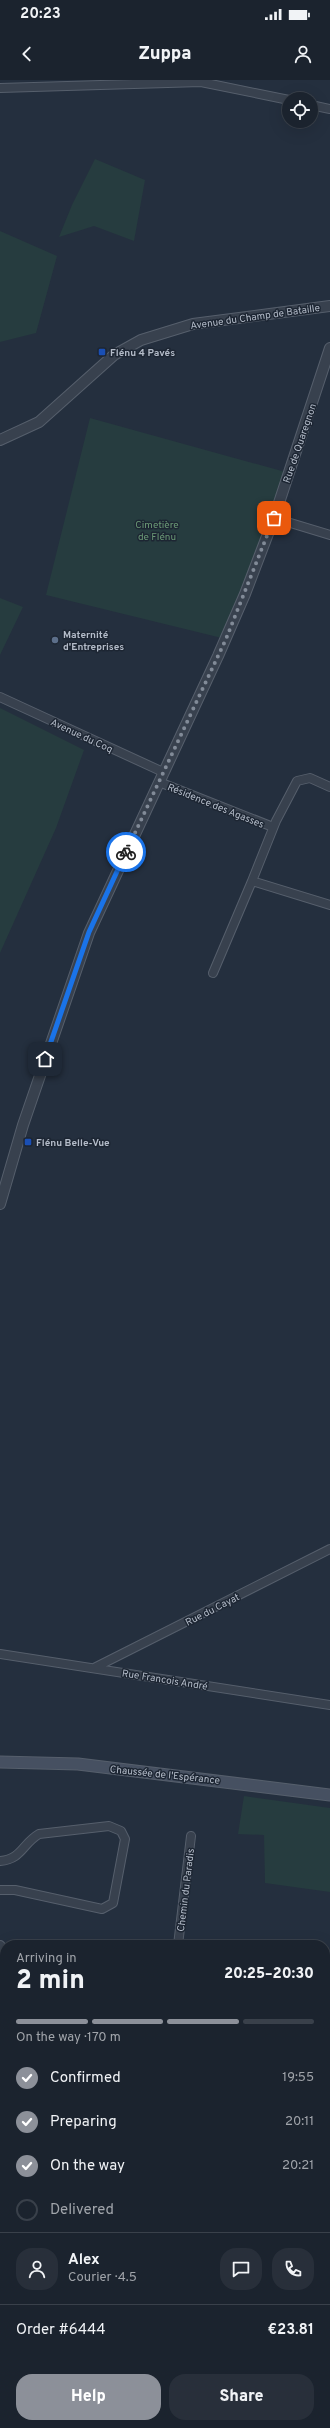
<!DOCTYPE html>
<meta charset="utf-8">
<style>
body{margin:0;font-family:Overpass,sans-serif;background:#282f3a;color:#f1f3f6;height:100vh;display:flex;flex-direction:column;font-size:15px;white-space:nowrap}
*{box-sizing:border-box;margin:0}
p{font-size:13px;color:#a0a4aa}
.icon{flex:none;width:22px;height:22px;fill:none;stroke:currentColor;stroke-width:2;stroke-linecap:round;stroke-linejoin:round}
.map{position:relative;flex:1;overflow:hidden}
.panel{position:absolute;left:0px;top:1860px;width:330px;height:488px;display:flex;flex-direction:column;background:#1b232e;border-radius:16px 16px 0 0;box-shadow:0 4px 16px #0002,0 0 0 1px #39404a}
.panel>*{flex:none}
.tools{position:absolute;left:282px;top:12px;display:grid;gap:8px}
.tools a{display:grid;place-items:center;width:36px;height:36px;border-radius:50%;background:#1b232e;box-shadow:0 4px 16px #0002,0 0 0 1px #39404a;font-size:20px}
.pin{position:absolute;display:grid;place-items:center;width:34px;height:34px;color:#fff;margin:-17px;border-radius:8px;box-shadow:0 2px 6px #0006}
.courier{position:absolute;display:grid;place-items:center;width:40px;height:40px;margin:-20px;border:3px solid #1a73e8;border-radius:50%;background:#fff;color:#222;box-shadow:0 1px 5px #0007}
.summary em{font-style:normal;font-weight:800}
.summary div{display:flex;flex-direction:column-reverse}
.summary{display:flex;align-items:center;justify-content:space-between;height:68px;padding:0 16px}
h1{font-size:26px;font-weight:800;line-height:30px}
.bar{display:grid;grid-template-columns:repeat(4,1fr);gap:6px 4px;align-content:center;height:48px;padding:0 16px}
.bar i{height:5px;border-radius:3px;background:#39404a}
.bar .active{background:#8c9099}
.bar p{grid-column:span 4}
.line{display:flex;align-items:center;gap:10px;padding:0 16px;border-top:1px solid #39404a}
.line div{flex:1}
.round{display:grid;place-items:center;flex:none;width:42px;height:42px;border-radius:16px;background:#282f3a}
ol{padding:0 16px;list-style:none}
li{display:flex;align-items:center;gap:12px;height:44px}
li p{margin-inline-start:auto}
li .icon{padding:4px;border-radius:50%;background:#8c9099;color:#fff;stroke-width:4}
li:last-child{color:#a0a4aa}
li i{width:22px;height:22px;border:2px solid #39404a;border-radius:50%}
.cta{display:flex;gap:8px;margin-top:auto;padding:8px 16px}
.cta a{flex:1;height:46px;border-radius:16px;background:#8c9099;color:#fff;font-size:16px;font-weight:800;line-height:46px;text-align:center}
.cta a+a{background:#282f3a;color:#f1f3f6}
.status{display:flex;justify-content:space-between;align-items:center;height:28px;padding:0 20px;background:#1b232e;direction:ltr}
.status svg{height:11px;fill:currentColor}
header{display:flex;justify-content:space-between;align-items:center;height:52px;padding:0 16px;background:#1b232e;font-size:18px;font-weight:800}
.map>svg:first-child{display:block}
</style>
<div class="status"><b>20:23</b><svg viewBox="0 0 49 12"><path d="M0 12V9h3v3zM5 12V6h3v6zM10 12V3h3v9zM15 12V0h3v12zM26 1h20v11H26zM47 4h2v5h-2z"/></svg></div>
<header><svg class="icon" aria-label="back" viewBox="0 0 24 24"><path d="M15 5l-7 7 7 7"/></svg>Zuppa<svg class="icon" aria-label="person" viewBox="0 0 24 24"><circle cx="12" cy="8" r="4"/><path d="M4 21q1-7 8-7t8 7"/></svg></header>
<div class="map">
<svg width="330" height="2348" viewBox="0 0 330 2348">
<rect width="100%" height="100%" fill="#242f3e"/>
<path fill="#263c3f" d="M95 79 145 100 134 161 94 146 59 157 72 125Z
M0 151 57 176 36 253 0 262Z
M90 338 289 393 226 559 46 515Z
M0 518 23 527 0 575Z
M0 628 84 670 56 748 0 873Z
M244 1716 330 1728V1812L265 1803 264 1755 238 1754Z"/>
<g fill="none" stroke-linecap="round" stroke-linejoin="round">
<defs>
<path id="minor" d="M0 8 201 2 289 20
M311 25 330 29
M274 438 330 455
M0 617 163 692
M159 702 273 747
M330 707 310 698 297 701 276 741 252 801 330 825
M213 893 252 801
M0 1574 330 1625
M94 1588 330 1469
M0 1781C22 1779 22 1764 39 1754L109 1746 121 1751 125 1759 113 1823 102 1829 15 1810H0
M178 1865 191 1756
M325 1991H330
M325 2094 330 2096
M0 2213 5 2217
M325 2335 330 2332
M176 2343 184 2348
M296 2343 306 2345 311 2343
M89 2348 91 2343"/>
<path id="tertiary" d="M0 360 39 342 114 275 141 260 193 244 330 226
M0 1124 23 1045 89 853 218 576 245 514 274 438 330 268
M0 1866 5 1922
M325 1920 330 1919
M0 2098 5 2077
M0 2169 5 2167
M325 2226 330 2228"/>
<path id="secondary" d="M0 1682 78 1684 330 1715"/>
</defs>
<use href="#minor" stroke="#565f6c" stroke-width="10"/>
<use href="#tertiary" stroke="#565f6c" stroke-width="12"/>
<use href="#secondary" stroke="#565f6c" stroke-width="13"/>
<use href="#minor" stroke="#38414e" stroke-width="8"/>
<use href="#tertiary" stroke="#38414e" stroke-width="10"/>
<use href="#secondary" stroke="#465061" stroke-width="11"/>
</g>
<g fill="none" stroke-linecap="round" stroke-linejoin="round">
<path stroke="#828b98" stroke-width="4" stroke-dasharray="0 7.2" d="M126 772 226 559 274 438"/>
<path stroke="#1a73e8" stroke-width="5" d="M45 979 89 852 126 772"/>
</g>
<g fill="#1a4fb4" stroke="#1d2633" stroke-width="1.5">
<rect x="98" y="268" width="8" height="8" rx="2"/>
<rect x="24" y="1058" width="8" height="8" rx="2"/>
</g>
<circle fill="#5c6f8a" stroke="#1d2633" stroke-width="1.5" cx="55" cy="560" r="4"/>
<g text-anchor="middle" stroke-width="3" stroke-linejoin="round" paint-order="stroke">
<g font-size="10" fill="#b4bcc9" stroke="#1d2633">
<text transform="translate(255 236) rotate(-8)" y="4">Avenue du Champ de Bataille</text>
<text transform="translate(299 363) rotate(-71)" y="4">Rue de Quaregnon</text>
<text transform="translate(82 655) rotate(25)" y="4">Avenue du Coq</text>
<text transform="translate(216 725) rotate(22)" y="4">Résidence des Agasses</text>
<text transform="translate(212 1529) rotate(-27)" y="4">Rue du Cayat</text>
<text transform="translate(165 1599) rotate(9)" y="4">Rue Francois André</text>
<text transform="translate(165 1694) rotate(6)" y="4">Chaussée de l'Espérance</text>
<text transform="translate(185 1810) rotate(-83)" y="4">Chemin du Paradis</text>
</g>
<g font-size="10" font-weight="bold" fill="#b4bcc9" stroke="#1d2633" text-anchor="start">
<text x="110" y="276">Flénu 4 Pavés</text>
<text x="63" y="558">Maternité<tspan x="63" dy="12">d'Entreprises</tspan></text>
<text x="36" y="1066">Flénu Belle-Vue</text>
</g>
<g font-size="10" fill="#6b9a76" stroke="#1d2633">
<text x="157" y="448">Cimetière<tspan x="157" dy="12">de Flénu</tspan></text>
</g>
</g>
</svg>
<div class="tools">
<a><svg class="icon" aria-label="locate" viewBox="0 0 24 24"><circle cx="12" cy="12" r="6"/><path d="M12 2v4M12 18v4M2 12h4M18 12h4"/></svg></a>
</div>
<div class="pin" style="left:274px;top:438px;background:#ea580c"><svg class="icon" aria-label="bag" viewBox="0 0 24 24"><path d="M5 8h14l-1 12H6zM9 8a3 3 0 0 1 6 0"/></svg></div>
<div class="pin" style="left:45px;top:979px;background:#1f2937"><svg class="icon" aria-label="home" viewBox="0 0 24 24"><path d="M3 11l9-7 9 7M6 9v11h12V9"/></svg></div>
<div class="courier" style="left:126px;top:772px"><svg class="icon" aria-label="bike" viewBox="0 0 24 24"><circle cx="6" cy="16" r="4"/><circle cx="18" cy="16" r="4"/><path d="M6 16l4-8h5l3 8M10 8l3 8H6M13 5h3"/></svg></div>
<section class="panel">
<div class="summary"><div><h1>2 min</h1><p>Arriving in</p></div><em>20:25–20:30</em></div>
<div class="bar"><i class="active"></i><i class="active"></i><i class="active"></i><i></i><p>On the way · 170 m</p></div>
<ol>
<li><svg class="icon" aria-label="check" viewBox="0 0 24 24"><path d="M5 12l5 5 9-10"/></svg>Confirmed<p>19:55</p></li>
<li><svg class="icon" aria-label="check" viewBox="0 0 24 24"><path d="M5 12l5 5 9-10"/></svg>Preparing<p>20:11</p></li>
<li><svg class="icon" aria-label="check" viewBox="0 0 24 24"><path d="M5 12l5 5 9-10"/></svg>On the way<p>20:21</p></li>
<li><i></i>Delivered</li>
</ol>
<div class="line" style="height:72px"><a class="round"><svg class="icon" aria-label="person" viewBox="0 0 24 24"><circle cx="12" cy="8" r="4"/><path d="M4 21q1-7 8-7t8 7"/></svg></a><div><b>Alex</b><p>Courier · 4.5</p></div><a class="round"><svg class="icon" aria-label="chat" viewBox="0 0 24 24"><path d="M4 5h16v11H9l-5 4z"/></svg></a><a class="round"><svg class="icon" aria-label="phone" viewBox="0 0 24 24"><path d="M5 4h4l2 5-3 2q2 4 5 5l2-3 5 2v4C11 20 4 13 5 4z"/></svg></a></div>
<div class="line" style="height:52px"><div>Order #6444</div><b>€23.81</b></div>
<div class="cta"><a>Help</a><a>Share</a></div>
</section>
</div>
